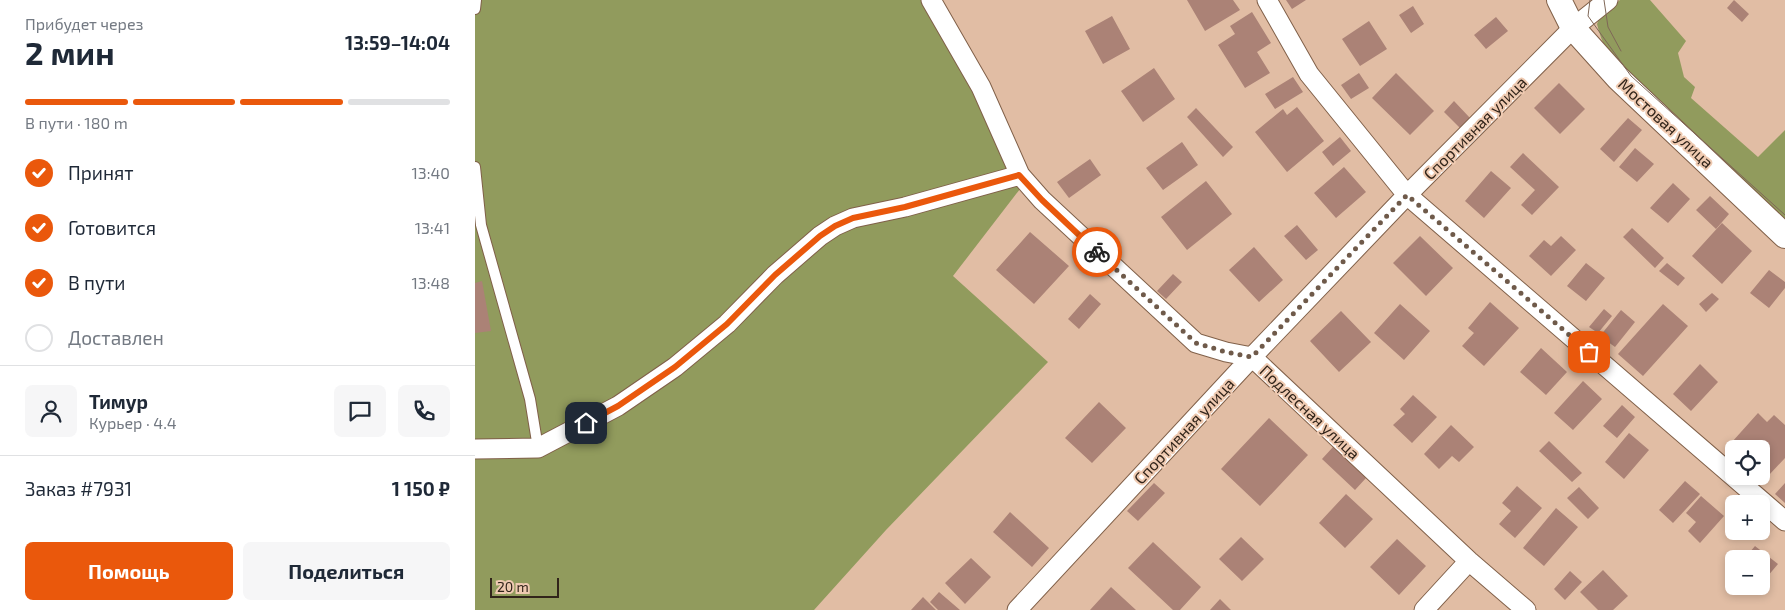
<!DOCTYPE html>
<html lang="ru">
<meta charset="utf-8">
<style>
body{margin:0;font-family:"Exo 2",sans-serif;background:#f6f6f7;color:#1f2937;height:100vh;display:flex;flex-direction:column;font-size:19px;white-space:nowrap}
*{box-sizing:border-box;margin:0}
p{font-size:16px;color:#747a83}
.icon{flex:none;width:28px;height:28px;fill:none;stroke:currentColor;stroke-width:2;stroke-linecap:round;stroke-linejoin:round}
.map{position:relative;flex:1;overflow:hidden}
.sheet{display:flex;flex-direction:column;background:#fff;width:475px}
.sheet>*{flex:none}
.controls{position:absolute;left:1250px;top:440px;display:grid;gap:10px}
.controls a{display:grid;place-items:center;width:45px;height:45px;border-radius:8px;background:#fff;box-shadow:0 2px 8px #0003;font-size:25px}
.scale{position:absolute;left:15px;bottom:12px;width:69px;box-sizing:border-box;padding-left:5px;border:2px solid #31241a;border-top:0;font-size:14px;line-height:18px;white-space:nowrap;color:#31241a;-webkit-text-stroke:4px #efcab1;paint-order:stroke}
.pin{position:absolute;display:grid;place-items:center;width:42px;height:42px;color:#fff;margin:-21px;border-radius:10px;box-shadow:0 2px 8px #0006}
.courier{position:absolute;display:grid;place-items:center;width:50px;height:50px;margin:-25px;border:4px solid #ea580c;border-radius:50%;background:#fff;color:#222;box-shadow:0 1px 6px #0007}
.headline em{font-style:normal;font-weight:700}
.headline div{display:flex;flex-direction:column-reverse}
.headline{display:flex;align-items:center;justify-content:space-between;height:85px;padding:0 25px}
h1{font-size:32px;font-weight:700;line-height:38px}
.bar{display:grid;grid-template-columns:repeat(4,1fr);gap:8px 5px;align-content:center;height:60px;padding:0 25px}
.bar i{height:6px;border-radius:4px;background:#e0e1e3}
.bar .on{background:#ea580c}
.bar p{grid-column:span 4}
.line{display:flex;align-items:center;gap:12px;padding:0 25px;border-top:1px solid #e0e1e3}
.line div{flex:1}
.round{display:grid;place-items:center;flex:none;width:52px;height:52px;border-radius:8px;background:#f6f6f7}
ol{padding:0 25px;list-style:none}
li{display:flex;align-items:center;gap:15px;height:55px}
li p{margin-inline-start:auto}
li .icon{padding:5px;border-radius:50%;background:#ea580c;color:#fff;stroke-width:4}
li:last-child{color:#747a83}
li i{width:28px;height:28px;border:2px solid #e0e1e3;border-radius:50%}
.cta{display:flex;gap:10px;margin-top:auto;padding:10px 25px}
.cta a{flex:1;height:58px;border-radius:8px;background:#ea580c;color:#fff;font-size:20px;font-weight:700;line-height:58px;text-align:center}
.cta a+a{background:#f6f6f7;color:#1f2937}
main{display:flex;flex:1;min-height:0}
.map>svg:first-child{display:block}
</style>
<main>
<section class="sheet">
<div class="headline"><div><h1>2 мин</h1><p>Прибудет через</p></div><em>13:59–14:04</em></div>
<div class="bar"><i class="on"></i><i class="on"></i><i class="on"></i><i></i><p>В пути · 180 m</p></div>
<ol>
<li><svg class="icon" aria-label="check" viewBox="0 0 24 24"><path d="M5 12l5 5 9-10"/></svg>Принят<p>13:40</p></li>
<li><svg class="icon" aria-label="check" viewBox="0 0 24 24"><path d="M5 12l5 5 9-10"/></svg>Готовится<p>13:41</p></li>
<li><svg class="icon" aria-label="check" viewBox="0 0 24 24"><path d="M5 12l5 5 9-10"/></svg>В пути<p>13:48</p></li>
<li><i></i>Доставлен</li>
</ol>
<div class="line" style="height:90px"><a class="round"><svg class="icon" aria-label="person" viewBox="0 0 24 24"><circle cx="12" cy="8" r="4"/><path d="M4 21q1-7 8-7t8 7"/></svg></a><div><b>Тимур</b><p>Курьер · 4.4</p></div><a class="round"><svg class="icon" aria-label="chat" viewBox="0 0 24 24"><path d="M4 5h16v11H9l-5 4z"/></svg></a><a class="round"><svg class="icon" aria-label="phone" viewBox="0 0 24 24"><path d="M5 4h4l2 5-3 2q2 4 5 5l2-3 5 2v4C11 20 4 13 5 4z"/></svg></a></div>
<div class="line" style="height:65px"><div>Заказ #7931</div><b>1 150 ₽</b></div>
<div class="cta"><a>Помощь</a><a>Поделиться</a></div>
</section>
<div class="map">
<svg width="1310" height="610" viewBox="0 0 1310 610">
<rect width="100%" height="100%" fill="#e1bda4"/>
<path fill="#919b5d" d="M0 0H459L545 189 478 276 573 362 411 530 339 610H0Z
M1145 0H1175L1211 41 1203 53 1209 77 1220 87 1216 98 1283 157 1310 130V221L1148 74C1136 57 1127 46 1122 24L1125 17Z"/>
<path fill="#ab8276" d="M712 0H758L765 10 730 31Z
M811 0H831L817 9Z
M1259 0 1274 14 1267 22 1252 8Z
M938 6 949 24 936 33 924 15Z
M777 12 796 43 782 52 795 73 770 88 743 45 760 34 755 26Z
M637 16 655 49 628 64 610 31Z
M1021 17 1033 31 1011 49 999 35Z
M894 21 912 49 885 66 867 39Z
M679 68 700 99 668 122 646 91Z
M884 73 894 88 876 99 866 85Z
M921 73 959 111 935 135 897 98Z
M818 77 828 92 800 109 790 94Z
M1084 83 1110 109 1085 134 1059 108Z
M979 101 995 118 985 128 969 112Z
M822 107 849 141 812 172 780 132 808 109 812 115Z
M721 108 758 147 748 157 712 117Z
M1153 118 1167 130 1139 162 1125 149Z
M865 137 876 151 858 166 847 152Z
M707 142 723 165 688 190 671 168Z
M1160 148 1179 164 1162 182 1144 167Z
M1048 153 1084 187 1057 215 1046 205 1060 190 1035 167Z
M615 159 626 175 594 198 582 182Z
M869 167 891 192 861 218 839 193Z
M1016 171 1036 188 1009 218 990 201Z
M731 181 757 214 712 250 686 217Z
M1198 183 1215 199 1193 223 1175 208Z
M1235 196 1254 214 1241 229 1221 210Z
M1247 223 1277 251 1247 284 1217 256Z
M822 225 843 250 831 260 809 236Z
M1157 228 1189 258 1180 268 1148 237Z
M555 232 594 266 559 304 521 270Z
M945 236 978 268 951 296 918 263Z
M1086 236 1101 250 1076 276 1054 256 1069 240 1076 246Z
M779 247 808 280 784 302 754 270Z
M1111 263 1130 278 1111 301 1092 286Z
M1192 263 1210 278 1203 286 1184 271Z
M1294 270 1310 282V288L1294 308 1275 293Z
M698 274 707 282 691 299 682 291Z
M7 281 16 331 0 333V283Z
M1237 293 1244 299 1231 312 1224 304Z
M615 294 626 304 604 329 593 319Z
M1015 302 1044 328 1009 366 987 346 999 333 993 328Z
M925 304 955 331 929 360 899 333Z
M1188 304 1213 326 1168 376 1143 354Z
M1129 309 1137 316 1123 333 1114 327Z
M1146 310 1160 322 1140 347 1125 336Z
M866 311 896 342 864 372 835 341Z
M1066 348 1092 372 1071 395 1045 372Z
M1225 364 1243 382 1216 411 1198 394Z
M1108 381 1127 399 1098 430 1079 413Z
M938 395 962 417 937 443 918 425 930 414 925 409Z
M624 402 651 428 617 463 590 438Z
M1147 405 1160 417 1142 438 1128 426Z
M1283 413 1292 422 1299 415 1310 425V458L1294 475 1286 468V449H1265L1257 442Z
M794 418 833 455 785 506 746 469Z
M976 425 999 447 984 462 977 456 964 469 949 454Z
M1154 433 1174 450 1149 479 1130 462Z
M1074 441 1107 473 1097 482 1064 451Z
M858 447 891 478 880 490 847 459Z
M1210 481 1225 494 1198 523 1184 510Z
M679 483 690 493 663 521 652 511Z
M1310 483V503L1300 494Z
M1042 486 1067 508 1040 538 1024 524 1036 511 1027 503Z
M1104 487 1124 508 1113 519 1092 498Z
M871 494 898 519 870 548 844 523Z
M1226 496 1249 516 1225 543 1213 531 1221 522 1211 513Z
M1081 508 1103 527 1069 566 1048 548Z
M535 512 574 548 557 567 518 532Z
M766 537 789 559 767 581 744 559Z
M922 539 951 566 924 595 895 567Z
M678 542 726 587 705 610H698L653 568Z
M1280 546 1303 564 1286 584V559H1269Z
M496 558 516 577 490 604 470 583Z
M1128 570 1153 596 1138 610H1123L1105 592Z
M1095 571 1107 582 1090 600 1079 589Z
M1268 586H1284L1277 594Z
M636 587 661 610H615Z
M464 592 485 610H463L455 602Z
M448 597 461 610H436Z
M745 599 756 610H735Z"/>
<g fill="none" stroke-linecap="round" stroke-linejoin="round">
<defs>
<path id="service" d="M0 9 1 0
M0 167 6 225 55 399 63 448"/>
<path id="minor" d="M456 0 506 87 545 175 567 200 721 343 751 352 777 357 994 561 1051 610
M792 0 834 74 932 195 1310 521
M0 449 63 448 143 406 200 367 252 324 300 275 345 236 360 226 378 218 430 207 545 175
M542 610 777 357 932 195 1098 28 1133 0
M949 610 994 561"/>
<path id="tertiary" d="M1084 0 1098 28 1143 78 1310 236"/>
</defs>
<use href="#service" stroke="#806049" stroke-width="12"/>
<use href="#minor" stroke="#806049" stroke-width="21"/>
<use href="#tertiary" stroke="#806049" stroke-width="26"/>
<use href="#service" stroke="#fff" stroke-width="10"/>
<use href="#minor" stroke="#fff" stroke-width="19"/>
<use href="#tertiary" stroke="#fff" stroke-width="24"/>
<path stroke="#7f6757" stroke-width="1" d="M1115 0 1113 16 1156 76 1310 215
M1129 0 1133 27 1146 51"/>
</g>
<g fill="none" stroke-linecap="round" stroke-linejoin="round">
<path stroke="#6f5a4a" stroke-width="5" stroke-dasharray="0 9" d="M622 252 721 343 751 352 777 357 932 195 1114 352"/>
<path stroke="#ea580c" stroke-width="6" d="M111 423 143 406 200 367 252 324 300 275 345 236 360 226 378 218 430 207 544 175 567 200 622 252"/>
</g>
<g text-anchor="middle" stroke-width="4" stroke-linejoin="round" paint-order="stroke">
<g font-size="16" fill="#31241a" stroke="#efcab1">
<text transform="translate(1191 123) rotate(43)" y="6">Мостовая улица</text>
<text transform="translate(1000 128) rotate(-45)" y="6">Спортивная улица</text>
<text transform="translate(835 412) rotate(43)" y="6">Подлесная улица</text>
<text transform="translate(709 431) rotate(-47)" y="6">Спортивная улица</text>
</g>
</g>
</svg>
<div class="controls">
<a><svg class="icon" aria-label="locate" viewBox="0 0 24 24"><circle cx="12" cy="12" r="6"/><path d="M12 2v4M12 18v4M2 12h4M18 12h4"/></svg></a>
<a>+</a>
<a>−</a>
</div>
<div class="scale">20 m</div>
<div class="pin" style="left:1114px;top:352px;background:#ea580c"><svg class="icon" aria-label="bag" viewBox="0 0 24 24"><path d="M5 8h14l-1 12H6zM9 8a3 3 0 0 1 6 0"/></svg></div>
<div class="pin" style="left:111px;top:423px;background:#1f2937"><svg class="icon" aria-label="home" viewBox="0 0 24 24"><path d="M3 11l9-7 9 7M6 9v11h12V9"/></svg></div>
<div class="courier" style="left:622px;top:252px"><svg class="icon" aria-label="bike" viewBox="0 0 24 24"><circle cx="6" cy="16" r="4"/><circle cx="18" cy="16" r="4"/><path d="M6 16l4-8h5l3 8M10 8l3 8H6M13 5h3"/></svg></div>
</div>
</main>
